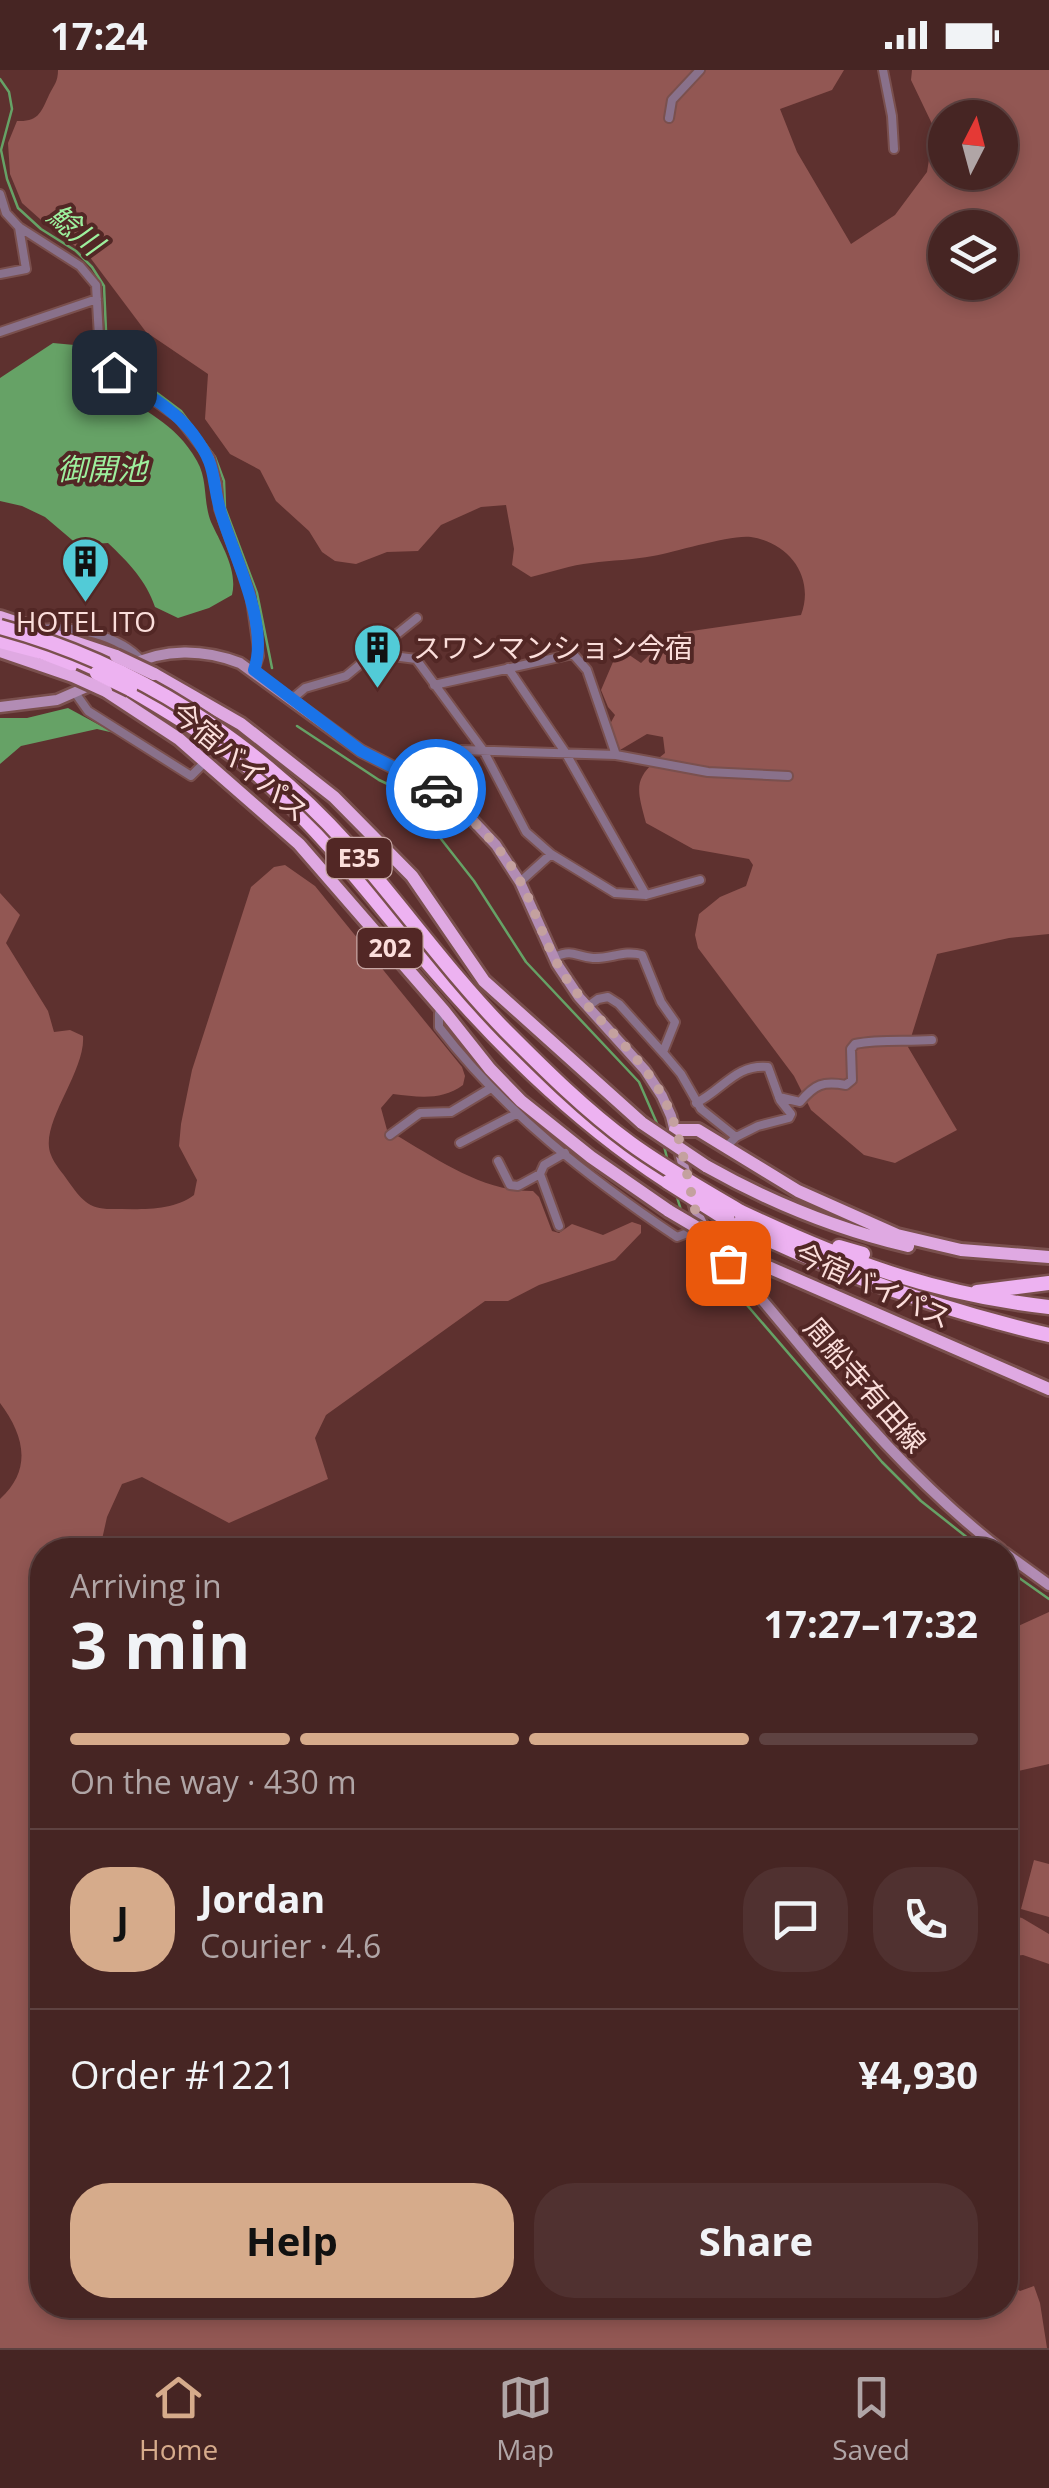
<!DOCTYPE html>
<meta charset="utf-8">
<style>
body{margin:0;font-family:"Open Sans","Noto Sans JP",sans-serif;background:#503130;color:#f1f3f6;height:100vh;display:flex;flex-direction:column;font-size:38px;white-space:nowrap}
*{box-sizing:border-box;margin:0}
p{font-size:32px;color:#b0a5a6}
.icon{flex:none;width:55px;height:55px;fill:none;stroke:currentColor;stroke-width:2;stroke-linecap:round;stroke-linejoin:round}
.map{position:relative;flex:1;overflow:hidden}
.panel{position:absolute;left:30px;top:1468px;width:988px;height:780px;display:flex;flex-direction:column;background:#462523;border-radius:40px;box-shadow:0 5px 15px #0003,0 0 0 2px #5e4241}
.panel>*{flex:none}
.needle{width:65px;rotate:6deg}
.controls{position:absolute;left:928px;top:30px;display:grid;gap:20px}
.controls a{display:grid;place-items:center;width:90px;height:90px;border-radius:50%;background:#462523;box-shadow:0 5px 15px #0003,0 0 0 2px #5e4241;font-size:50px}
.pin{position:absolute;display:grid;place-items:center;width:85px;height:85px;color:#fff;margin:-42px;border-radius:20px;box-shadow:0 5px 15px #0006}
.courier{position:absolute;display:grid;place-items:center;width:100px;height:100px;margin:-50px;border:8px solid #1a73e8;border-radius:50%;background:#fff;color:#222;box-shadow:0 2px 12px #0007}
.head em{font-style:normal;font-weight:700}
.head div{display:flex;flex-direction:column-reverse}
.head{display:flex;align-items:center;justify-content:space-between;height:170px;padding:0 40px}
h1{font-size:65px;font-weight:700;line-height:75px}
.bar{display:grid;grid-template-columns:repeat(4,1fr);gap:15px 10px;align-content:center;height:120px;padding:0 40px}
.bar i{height:12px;border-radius:8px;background:#5e4241}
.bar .current{background:#d6ab8b}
.bar p{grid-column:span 4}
.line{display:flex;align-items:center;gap:25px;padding:0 40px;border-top:2px solid #5e4241}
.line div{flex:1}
.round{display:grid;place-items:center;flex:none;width:105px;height:105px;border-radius:40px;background:#503130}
.action{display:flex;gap:20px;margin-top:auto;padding:20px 40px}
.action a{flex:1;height:115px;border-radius:40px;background:#d6ab8b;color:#111;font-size:40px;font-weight:700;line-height:115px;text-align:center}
.action a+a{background:#503130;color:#f1f3f6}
.status{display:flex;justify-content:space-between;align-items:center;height:70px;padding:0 50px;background:#462523;direction:ltr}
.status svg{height:28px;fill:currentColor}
.dock{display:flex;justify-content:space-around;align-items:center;height:140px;border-top:2px solid #5e4241;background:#462523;font-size:28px;color:#b0a5a6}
.dock a{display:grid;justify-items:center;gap:5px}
.dock .current{color:#d6ab8b}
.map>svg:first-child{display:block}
</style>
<div class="status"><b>17:24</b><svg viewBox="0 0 49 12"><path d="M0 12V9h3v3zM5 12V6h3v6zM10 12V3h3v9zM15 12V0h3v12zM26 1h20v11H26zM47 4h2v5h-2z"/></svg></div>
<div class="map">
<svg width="1049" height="2278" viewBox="0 0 1049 2278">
<rect width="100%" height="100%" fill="#5e312f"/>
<path fill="#925753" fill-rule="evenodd" d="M58 0H844L832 20 780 39 797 82 851 174 895 145 927 102 934 58 911 10 912 0H1049V864L1009 868 937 884 908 977 957 1060 895 1093 864 1085 811 1040 794 1006 698 878 695 865 699 844 720 827 746 816 753 795 749 789 693 779 646 753C636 716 633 708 665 683L663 667 647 664 620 680 610 654 615 645 608 637 601 620 619 578 641 593 671 564 801 545C815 508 790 473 751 467 732 464 675 482 653 486 633 490 612 490 591 493 571 495 551 502 531 507L512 495 514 479 506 435 481 437 441 455 418 481 387 482 356 494 335 491 322 482 309 461 276 431 260 400 230 384 205 349 208 304 146 262 89 186 49 157 22 133 10 104 8 73 17 51C39 52 41 42 49 25 54 15 58 12 58 0ZM945 48H1000V102H945ZM945 158H1000V212H945Z
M285 795 315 816 462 997 465 1006 463 1015C441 1031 418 1027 393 1024L381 1038 387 1060C432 1085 480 1122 533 1121L539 1127 552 1161 559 1163 572 1154 603 1165 632 1152 641 1155V1163L615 1190 539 1215 508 1231H485L326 1345 315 1368 328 1409 229 1453 142 1407 122 1414 107 1447 101 1474 112 1480H42V2235H1005V2211L1020 2221 1034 2216 1040 2233 1047 2278H0V1429C33 1399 24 1365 0 1333V823L20 845 6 873 48 941 54 962 70 960 83 966C86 1002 38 1055 51 1085 54 1094 63 1103 68 1111 81 1129 88 1139 111 1139 138 1139 172 1142 194 1125L197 1110 179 1076 181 1054 192 1000 251 817 274 797Z
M1049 1542V1694L1005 1704V1562Z
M1034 1790 1049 1794V1847L1021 1839Z
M1005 1844 1022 1848 1049 1864V1894L1023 1885 1005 1887Z"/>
<path fill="#66a266" d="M53 273 85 276C95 288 98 305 110 315 143 343 175 351 197 391 208 410 203 432 211 452 221 474 238 500 232 525L209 538 178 548 155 537C146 510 128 492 108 473L78 475 45 447 22 436 0 431V308Z
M68 638 114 663 97 659 21 676 0 694V648H27Z"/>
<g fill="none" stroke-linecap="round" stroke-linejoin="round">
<path stroke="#66a266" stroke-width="2.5" d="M0 9 9 22 12 39 1 80 7 109 18 138 41 159 76 181 92 197 104 216 106 261 117 293 181 341 215 387 224 411 225 438 257 523 272 598
M297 656 379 710 394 717 423 746 474 811 526 892 639 1012 659 1058
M664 1076 668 1092
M676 1124 681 1140
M694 1167 716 1199 882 1392 921 1431 983 1480
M1005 1498 1049 1529"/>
<defs>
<path id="minor" d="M883 0 892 46 894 79
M669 48 672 30 700 0
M0 124 6 143 19 157 80 196 96 215 99 267 114 302 179 348 210 388 217 414 219 439 250 523 259 586 254 601
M0 204 26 199 19 157
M0 262 97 229
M43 559C74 555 120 566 141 590
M372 565 381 577 417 548
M508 598 565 682 646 825
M434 615 573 584 587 600 616 685
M76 624 88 641 191 706 206 691
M292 629 305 618 346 606 381 577 393 586 416 589 483 680 526 762 551 784 615 823 646 825 700 810
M434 718 461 680 616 685 708 702 788 706
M520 812 551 784
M554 887C574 879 574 886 593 888 610 889 624 880 642 885L661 932 675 952 663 982
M587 937 598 929 608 927 619 934 665 985 681 1004 701 1039 736 1067 726 1077
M444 941 439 943V957C504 1042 589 1108 677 1167L698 1159
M779 1027 800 1032C815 1014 823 1011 846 1015L852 1010 851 979 855 974C881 969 905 972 932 970
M696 1033C723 1020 735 994 768 997L780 1030 791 1044 789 1048 758 1056 736 1067
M390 1065 420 1043 451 1042 491 1018
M460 1073 516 1044
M498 1091 510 1115 518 1116 540 1104
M559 1156 540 1104 544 1095 565 1083"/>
<path id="secondary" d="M129 596C164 578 204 579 240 593L361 681 434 718 465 742 496 775 520 812 557 894 579 927 645 1000 662 1026 671 1046 687 1110
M0 637 57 630 96 613
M692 1127C703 1173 740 1203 769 1238 845 1329 907 1407 1001 1480
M1005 1483 1049 1515"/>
<path id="trunk" d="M0 547 116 586
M0 581 73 606
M154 604 241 654 334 727 412 806 484 911 642 1053
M106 621 179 669 299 774 444 941 490 999 521 1031 591 1087 669 1141
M675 1060H698L798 1121 897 1165 961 1180 1049 1187
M706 1096C770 1132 836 1159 908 1176
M752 1190 1049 1319"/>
<path id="motorway" d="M0 571 42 582 97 603
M130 619C181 649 231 679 274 719 327 768 370 825 416 879 491 968 570 1048 668 1112
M739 1141C845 1191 932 1224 1049 1237
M728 1150C829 1201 938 1239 1049 1265
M839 1177 863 1184
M977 1222 1049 1213"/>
</defs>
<use href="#minor" stroke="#7a504e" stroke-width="12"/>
<use href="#secondary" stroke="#7a504e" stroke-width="15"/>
<use href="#trunk" stroke="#7a504e" stroke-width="18"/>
<use href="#motorway" stroke="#7a504e" stroke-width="19"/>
<use href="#minor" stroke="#89718b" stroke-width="8"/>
<use href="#secondary" stroke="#b28cb4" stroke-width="10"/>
<use href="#trunk" stroke="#dfa9e2" stroke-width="12"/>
<use href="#motorway" stroke="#edb2f1" stroke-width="14"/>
<defs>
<path id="trunk-bridge" d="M116 586 154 604
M73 606 106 621
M642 1053 706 1096
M669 1141 752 1190"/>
<path id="motorway-bridge" d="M0 557C134 593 256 672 349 776 402 836 449 903 506 961 545 1000 585 1040 630 1073 664 1098 702 1119 739 1141
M97 603 130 619
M668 1112 728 1150"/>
</defs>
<use href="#trunk-bridge" stroke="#7a504e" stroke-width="18" stroke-linecap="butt"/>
<use href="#motorway-bridge" stroke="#7a504e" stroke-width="19" stroke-linecap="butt"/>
<use href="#trunk-bridge" stroke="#dfa9e2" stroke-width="12"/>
<use href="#motorway-bridge" stroke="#edb2f1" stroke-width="14"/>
</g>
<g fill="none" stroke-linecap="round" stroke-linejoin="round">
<path stroke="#c4a19f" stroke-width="10" stroke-dasharray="0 18" d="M436 719C469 746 498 772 519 809 534 836 542 866 557 893 584 943 634 975 662 1025 681 1060 686 1105 696 1143L702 1157 728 1193"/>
<path stroke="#1a73e8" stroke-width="12" d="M114 302C140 321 173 337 193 364 219 399 210 407 221 443 234 487 270 555 254 600L361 681 436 719"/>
</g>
<defs>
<symbol id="building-pin" viewBox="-11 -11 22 30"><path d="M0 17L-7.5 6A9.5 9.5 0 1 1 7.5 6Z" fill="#52cbd7" stroke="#522725"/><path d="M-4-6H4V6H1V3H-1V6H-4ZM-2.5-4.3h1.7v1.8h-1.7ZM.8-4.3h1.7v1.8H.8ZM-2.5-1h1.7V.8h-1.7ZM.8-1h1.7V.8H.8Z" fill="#111"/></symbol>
</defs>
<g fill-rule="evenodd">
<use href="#building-pin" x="58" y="464" width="55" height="75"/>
<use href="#building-pin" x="350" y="550" width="55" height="75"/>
</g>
<g text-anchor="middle" stroke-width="8" stroke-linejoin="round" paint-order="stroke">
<g fill="#522725" stroke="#c8a7a4" stroke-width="2.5">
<rect x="326.5" y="768" width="65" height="40" rx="8"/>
<rect x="357.5" y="858" width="65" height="40" rx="8"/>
</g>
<g font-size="25" font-weight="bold" fill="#fbdedb">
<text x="359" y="797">E35</text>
<text x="390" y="887">202</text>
</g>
<g font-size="28" fill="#fbdedb" stroke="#522725">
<text x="86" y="562">HOTEL ITO</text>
<text x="413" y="588" text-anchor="start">スワンマンション今宿</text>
</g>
<g font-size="28" fill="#fbdedb" stroke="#522725">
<text transform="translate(240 692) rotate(40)" y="10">今宿バイパス</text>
<text transform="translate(873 1216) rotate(24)" y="10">今宿バイパス</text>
<text transform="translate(865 1315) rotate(49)" y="10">周船寺有田線</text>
</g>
<g font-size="30" font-style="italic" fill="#9def9d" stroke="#522725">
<text transform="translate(75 160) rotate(40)" y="10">鯰川</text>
<text x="102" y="410">御開池</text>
</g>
</g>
</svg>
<div class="controls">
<a><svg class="needle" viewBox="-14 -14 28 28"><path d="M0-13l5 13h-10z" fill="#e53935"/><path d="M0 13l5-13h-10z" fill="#b0a5a6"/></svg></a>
<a><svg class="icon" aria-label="layers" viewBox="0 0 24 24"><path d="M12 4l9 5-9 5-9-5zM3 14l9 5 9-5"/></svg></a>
</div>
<div class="pin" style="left:728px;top:1193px;background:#ea580c"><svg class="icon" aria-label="bag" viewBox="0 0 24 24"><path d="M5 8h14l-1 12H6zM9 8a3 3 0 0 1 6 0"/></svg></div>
<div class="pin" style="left:114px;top:302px;background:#1f2937"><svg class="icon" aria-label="home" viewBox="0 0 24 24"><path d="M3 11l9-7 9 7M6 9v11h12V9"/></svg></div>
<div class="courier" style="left:436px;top:719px"><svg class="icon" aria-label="car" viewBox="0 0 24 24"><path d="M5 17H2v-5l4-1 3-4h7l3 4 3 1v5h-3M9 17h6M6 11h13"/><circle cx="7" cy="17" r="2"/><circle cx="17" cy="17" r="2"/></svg></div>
<section class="panel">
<div class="head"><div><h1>3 min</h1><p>Arriving in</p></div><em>17:27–17:32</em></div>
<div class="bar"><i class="current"></i><i class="current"></i><i class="current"></i><i></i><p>On the way · 430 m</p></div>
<div class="line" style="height:180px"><b class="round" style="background:#d6ab8b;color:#111">J</b><div><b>Jordan</b><p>Courier · 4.6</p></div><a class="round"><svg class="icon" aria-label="chat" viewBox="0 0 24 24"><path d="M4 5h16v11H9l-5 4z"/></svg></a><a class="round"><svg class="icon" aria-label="phone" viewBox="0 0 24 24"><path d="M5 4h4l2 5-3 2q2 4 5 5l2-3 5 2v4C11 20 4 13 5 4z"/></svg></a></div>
<div class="line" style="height:130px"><div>Order #1221</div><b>¥4,930</b></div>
<div class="action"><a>Help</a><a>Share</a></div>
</section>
</div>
<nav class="dock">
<a class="current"><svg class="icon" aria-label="home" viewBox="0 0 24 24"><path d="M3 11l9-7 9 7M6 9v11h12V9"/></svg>Home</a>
<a><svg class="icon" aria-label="map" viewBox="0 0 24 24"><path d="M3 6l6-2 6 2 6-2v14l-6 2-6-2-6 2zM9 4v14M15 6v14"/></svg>Map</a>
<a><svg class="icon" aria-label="saved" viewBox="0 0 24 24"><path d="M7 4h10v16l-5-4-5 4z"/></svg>Saved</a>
</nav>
